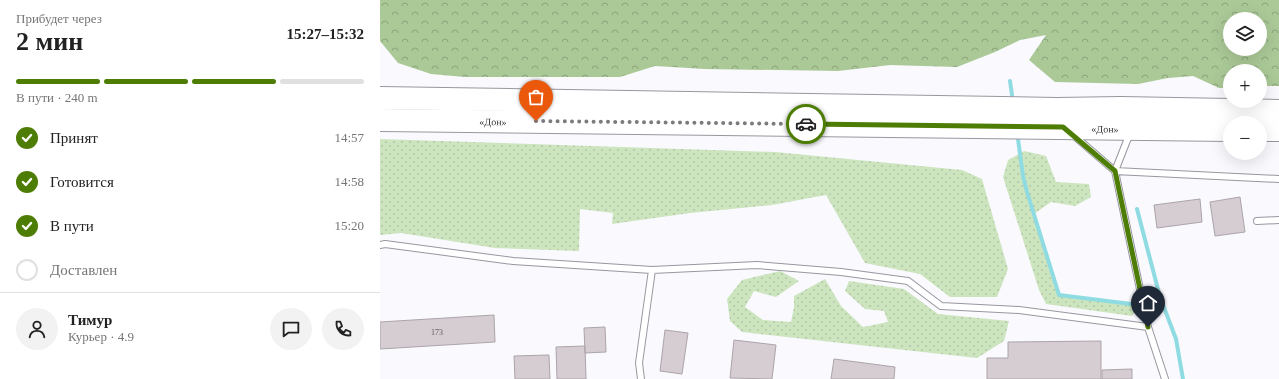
<!DOCTYPE html>
<html lang="ru">
<meta charset="utf-8">
<style>
body{margin:0;font-family:Georgia,serif;background:#f2f2f2;color:#222;height:100vh;display:flex;flex-direction:column;font-size:15px;white-space:nowrap}
*{box-sizing:border-box;margin:0}
p{font-size:13px;color:#767676}
.icon{flex:none;width:22px;height:22px;fill:none;stroke:currentColor;stroke-width:2;stroke-linecap:round;stroke-linejoin:round}
.map{position:relative;flex:1;overflow:hidden}
.side{display:flex;flex-direction:column;background:#fff;width:380px}
.side>*{flex:none}
.tools{position:absolute;left:843px;top:12px;display:grid;gap:8px}
.tools a{display:grid;place-items:center;width:44px;height:44px;border-radius:50%;background:#fff;box-shadow:0 4px 16px #0002;font-size:20px}
.pin{position:absolute;display:grid;place-items:center;width:34px;height:34px;color:#fff;margin:-41px -17px;border-radius:50% 50% 50% 0;rotate:-45deg;box-shadow:0 0 4px #0007}
.pin .icon{rotate:45deg}
.courier{position:absolute;display:grid;place-items:center;width:40px;height:40px;margin:-20px;border:3px solid #4e7d06;border-radius:50%;background:#fff;color:#222;box-shadow:0 1px 5px #0007}
.head em{font-style:normal;font-weight:700}
.head div{display:flex;flex-direction:column-reverse}
.head{display:flex;align-items:center;justify-content:space-between;height:68px;padding:0 16px}
h1{font-size:26px;font-weight:700;line-height:30px}
.bar{display:grid;grid-template-columns:repeat(4,1fr);gap:6px 4px;align-content:center;height:48px;padding:0 16px}
.bar i{height:5px;border-radius:3px;background:#e0e0e0}
.bar .active{background:#4e7d06}
.bar p{grid-column:span 4}
.line{display:flex;align-items:center;gap:10px;padding:0 16px;border-top:1px solid #e0e0e0}
.line div{flex:1}
.round{display:grid;place-items:center;flex:none;width:42px;height:42px;border-radius:21px;background:#f2f2f2}
ol{padding:0 16px;list-style:none}
li{display:flex;align-items:center;gap:12px;height:44px}
li p{margin-inline-start:auto}
li .icon{padding:4px;border-radius:50%;background:#4e7d06;color:#fff;stroke-width:4}
li:last-child{color:#767676}
li i{width:22px;height:22px;border:2px solid #e0e0e0;border-radius:50%}
main{display:flex;flex:1;min-height:0}
.map>svg:first-child{display:block}
</style>
<main>
<section class="side">
<div class="head"><div><h1>2 мин</h1><p>Прибудет через</p></div><em>15:27–15:32</em></div>
<div class="bar"><i class="active"></i><i class="active"></i><i class="active"></i><i></i><p>В пути · 240 m</p></div>
<ol>
<li><svg class="icon" aria-label="check" viewBox="0 0 24 24"><path d="M5 12l5 5 9-10"/></svg>Принят<p>14:57</p></li>
<li><svg class="icon" aria-label="check" viewBox="0 0 24 24"><path d="M5 12l5 5 9-10"/></svg>Готовится<p>14:58</p></li>
<li><svg class="icon" aria-label="check" viewBox="0 0 24 24"><path d="M5 12l5 5 9-10"/></svg>В пути<p>15:20</p></li>
<li><i></i>Доставлен</li>
</ol>
<div class="line" style="height:72px"><a class="round"><svg class="icon" aria-label="person" viewBox="0 0 24 24"><circle cx="12" cy="8" r="4"/><path d="M4 21q1-7 8-7t8 7"/></svg></a><div><b>Тимур</b><p>Курьер · 4.9</p></div><a class="round"><svg class="icon" aria-label="chat" viewBox="0 0 24 24"><path d="M4 5h16v11H9l-5 4z"/></svg></a><a class="round"><svg class="icon" aria-label="phone" viewBox="0 0 24 24"><path d="M5 4h4l2 5-3 2q2 4 5 5l2-3 5 2v4C11 20 4 13 5 4z"/></svg></a></div>
</section>
<div class="map">
<svg width="899" height="379" viewBox="0 0 899 379">
<defs>
<pattern id="grass-dots" width="8" height="8" patternUnits="userSpaceOnUse"><rect width="8" height="8" fill="#cde5be"/><path d="M2 2h.1M6 6h.1" fill="none" stroke="#b1c5a4" stroke-width="1.8" stroke-linecap="round"/></pattern>
<pattern id="forest-crowns" width="20" height="18" patternUnits="userSpaceOnUse"><rect width="20" height="18" fill="#abc997"/><path d="M2 6a3 3 0 1 1 6 0M12 15a3 3 0 1 1 6 0" fill="none" stroke="#8ca47c"/></pattern>
</defs>
<rect width="100%" height="100%" fill="#f9f9fe"/>
<path fill="url(#grass-dots)" d="M0 139 395 152 582 170 602 179 628 269 617 297H570L540 274 485 263 446 195 392 205 310 213 232 224 233 213 200 209 199 251 115 248 21 233 0 235Z
M644 151 666 156 676 182 709 184 711 197 695 206 671 202 654 214 679 295 759 305 752 316 666 304 659 290 623 177 628 160Z
M400 271 419 281 396 297 374 291 365 307 383 320 411 322 414 307V296L445 279 461 306 483 327 508 322 504 311 485 309 465 291 469 281 524 289 558 314 629 321 624 341 597 358 362 332 350 321 347 299 362 280Z"/>
<path fill="url(#forest-crowns)" fill-rule="evenodd" d="M0 0H899V86H880V71H850V88H839L813 76 788 78 758 84 675 82 649 60 666 35 640 40 615 52 577 67 510 65 458 71 325 69 275 66 240 77H85L51 74 18 63 0 41ZM850 19H880V49H850Z"/>
<g fill="none" stroke-linecap="round" stroke-linejoin="round">
<path stroke="#8fdbe2" stroke-width="4" d="M630 81 632 95
M638 139 643 176 647 192 679 295 759 305
M757 209 780 297 796 339 803 379"/>
</g>
<path fill="#d6cdd2" stroke="#aca4a8" d="M860 197 865 232 835 236 830 202Z
M820 199 822 222 777 228 774 205Z
M114 315 115 342 0 349V322Z
M225 327 226 352 205 353 204 328Z
M285 330 308 333 302 374 280 371Z
M354 340 396 345 392 379 350 378Z
M721 341V379H607V358H628V342Z
M205 346 206 379H177L176 347Z
M169 355 170 379H135L134 356Z
M454 359 515 367 514 379H451Z
M752 369V379H722V370Z"/>
<g fill="none" stroke-linecap="round" stroke-linejoin="round">
<defs>
<path id="service" d="M750 133 735 171 768 327 785 379
M692 134 735 171 899 179
M877 221 899 220
M0 245 5 244 133 261 272 270 377 265 461 272 528 281 561 306 639 310 768 327
M261 379 259 363 272 270"/>
<g id="trunk">
<path d="M0 98 677 109 741 108 899 111"/>
<path id="s1" d="M0 120 850 130"/>
<path d="M880 130H899"/>
</g>
</defs>
<use href="#service" stroke="#97979f" stroke-width="8"/>
<use href="#trunk" stroke="#97979f" stroke-width="24"/>
<use href="#service" stroke="#fff" stroke-width="6"/>
<use href="#trunk" stroke="#fff" stroke-width="22"/>
</g>
<g fill="none" stroke-linecap="round" stroke-linejoin="round">
<path stroke="#7b7b7f" stroke-width="4" stroke-dasharray="0 7.2" d="M156 121 426 124"/>
<path stroke="#4e7d06" stroke-width="5" d="M426 124 683 127 735 171 768 327"/>
</g>
<g text-anchor="middle" stroke-width="4" stroke-linejoin="round" paint-order="stroke">
<g font-size="8" fill="#5f5c60">
<text x="57" y="335">173</text>
</g>
<g font-size="10" fill="#37373a" stroke="#fff">
<text dy="4" stroke="none"><textPath href="#s1" startOffset="113">«Дон»</textPath></text>
<text dy="4" stroke="none"><textPath href="#s1" startOffset="725">«Дон»</textPath></text>
</g>
</g>
</svg>
<div class="tools">
<a><svg class="icon" aria-label="layers" viewBox="0 0 24 24"><path d="M12 4l9 5-9 5-9-5zM3 14l9 5 9-5"/></svg></a>
<a>+</a>
<a>−</a>
</div>
<div class="pin" style="left:156px;top:121px;background:#ea580c"><svg class="icon" aria-label="bag" viewBox="0 0 24 24"><path d="M5 8h14l-1 12H6zM9 8a3 3 0 0 1 6 0"/></svg></div>
<div class="pin" style="left:768px;top:327px;background:#1f2937"><svg class="icon" aria-label="home" viewBox="0 0 24 24"><path d="M3 11l9-7 9 7M6 9v11h12V9"/></svg></div>
<div class="courier" style="left:426px;top:124px"><svg class="icon" aria-label="car" viewBox="0 0 24 24"><path d="M5 17H2v-5l4-1 3-4h7l3 4 3 1v5h-3M9 17h6M6 11h13"/><circle cx="7" cy="17" r="2"/><circle cx="17" cy="17" r="2"/></svg></div>
</div>
</main>
